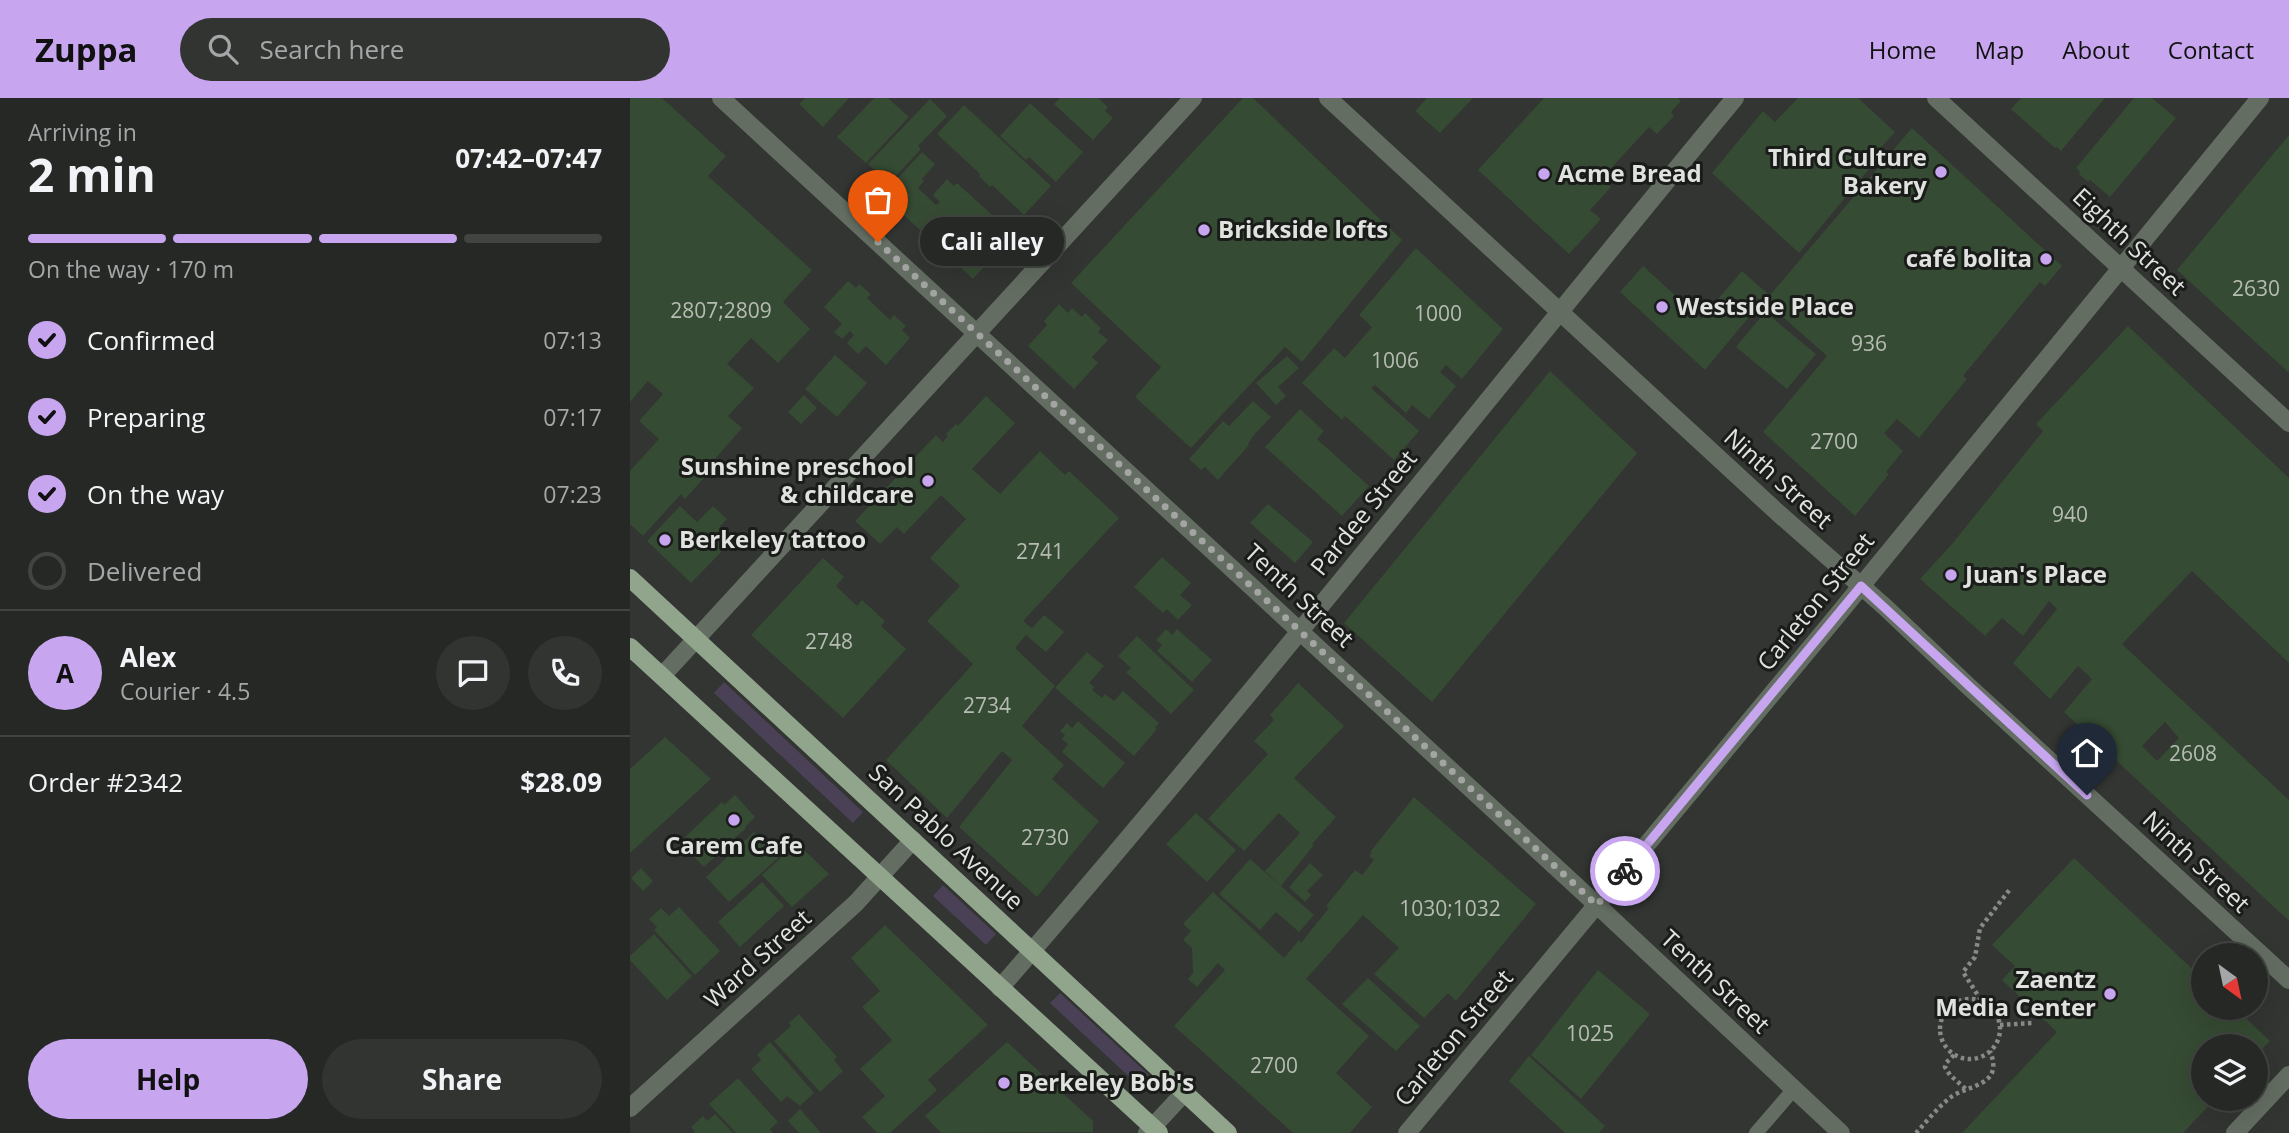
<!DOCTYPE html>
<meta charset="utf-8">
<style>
body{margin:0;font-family:"Open Sans",sans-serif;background:#323432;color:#f1f3f6;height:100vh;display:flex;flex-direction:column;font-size:26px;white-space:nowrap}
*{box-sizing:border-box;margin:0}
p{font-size:23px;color:#a4a6a7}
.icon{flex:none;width:38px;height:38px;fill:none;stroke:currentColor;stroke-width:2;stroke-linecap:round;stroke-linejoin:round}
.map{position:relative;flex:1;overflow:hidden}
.sheet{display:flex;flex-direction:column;background:#262825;width:630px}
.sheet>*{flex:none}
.needle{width:46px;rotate:147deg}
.fabs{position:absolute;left:1561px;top:845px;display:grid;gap:14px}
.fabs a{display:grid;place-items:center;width:77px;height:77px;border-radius:50%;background:#262825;box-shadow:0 7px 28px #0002,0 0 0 2px #424442;font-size:35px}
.pin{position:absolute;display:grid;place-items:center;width:60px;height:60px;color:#fff;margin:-72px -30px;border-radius:50% 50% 50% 0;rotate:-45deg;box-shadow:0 0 7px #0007}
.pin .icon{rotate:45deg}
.courier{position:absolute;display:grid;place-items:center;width:70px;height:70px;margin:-35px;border:5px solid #c7a6ef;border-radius:50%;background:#fff;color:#222;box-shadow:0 2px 9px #0007}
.bubble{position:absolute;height:49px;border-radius:24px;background:#262825;box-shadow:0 7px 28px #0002,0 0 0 2px #424442;font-size:23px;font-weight:700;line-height:49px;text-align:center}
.summary em{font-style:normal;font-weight:700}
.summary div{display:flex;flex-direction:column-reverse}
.summary{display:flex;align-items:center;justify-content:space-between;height:119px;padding:0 28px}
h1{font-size:46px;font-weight:700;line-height:52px}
.bar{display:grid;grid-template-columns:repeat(4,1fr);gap:10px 7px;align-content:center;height:84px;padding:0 28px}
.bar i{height:9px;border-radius:5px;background:#424442}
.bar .current{background:#c7a6ef}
.bar p{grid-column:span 4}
.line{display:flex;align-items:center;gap:18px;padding:0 28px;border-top:2px solid #424442}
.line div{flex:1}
.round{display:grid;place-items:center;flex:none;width:74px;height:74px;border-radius:37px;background:#323432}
ol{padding:0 28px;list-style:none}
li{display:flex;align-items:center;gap:21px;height:77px}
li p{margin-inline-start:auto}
li .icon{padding:7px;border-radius:50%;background:#c7a6ef;color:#111;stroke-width:4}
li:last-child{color:#a4a6a7}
li i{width:38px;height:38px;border:4px solid #424442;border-radius:50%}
.button{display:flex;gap:14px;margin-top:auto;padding:14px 28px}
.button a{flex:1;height:80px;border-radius:42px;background:#c7a6ef;color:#111;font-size:28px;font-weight:700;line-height:80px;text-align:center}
.button a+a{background:#323432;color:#f1f3f6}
header{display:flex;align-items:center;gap:42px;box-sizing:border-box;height:98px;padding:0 35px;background:#c7a6ef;color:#111}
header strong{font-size:33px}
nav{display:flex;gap:38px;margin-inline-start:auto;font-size:24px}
.search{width:490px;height:63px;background:#323432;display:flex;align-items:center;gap:18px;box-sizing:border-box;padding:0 24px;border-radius:38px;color:#a4a6a7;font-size:26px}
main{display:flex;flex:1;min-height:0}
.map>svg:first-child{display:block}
</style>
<header>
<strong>Zuppa</strong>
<div class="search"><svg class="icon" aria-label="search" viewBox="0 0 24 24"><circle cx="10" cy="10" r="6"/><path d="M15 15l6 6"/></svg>Search here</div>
<nav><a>Home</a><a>Map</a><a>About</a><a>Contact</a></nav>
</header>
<main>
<section class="sheet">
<div class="summary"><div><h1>2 min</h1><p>Arriving in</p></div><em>07:42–07:47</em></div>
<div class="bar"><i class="current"></i><i class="current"></i><i class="current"></i><i></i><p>On the way · 170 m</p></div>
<ol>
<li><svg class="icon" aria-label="check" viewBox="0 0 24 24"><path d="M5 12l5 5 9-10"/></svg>Confirmed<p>07:13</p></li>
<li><svg class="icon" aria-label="check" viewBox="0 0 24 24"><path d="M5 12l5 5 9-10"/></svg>Preparing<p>07:17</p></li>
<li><svg class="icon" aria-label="check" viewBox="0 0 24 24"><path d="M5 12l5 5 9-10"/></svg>On the way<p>07:23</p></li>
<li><i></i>Delivered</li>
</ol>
<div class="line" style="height:126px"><b class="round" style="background:#c7a6ef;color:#111">A</b><div><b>Alex</b><p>Courier · 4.5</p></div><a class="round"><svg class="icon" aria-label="chat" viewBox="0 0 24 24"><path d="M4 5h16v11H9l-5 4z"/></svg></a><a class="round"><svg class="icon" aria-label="phone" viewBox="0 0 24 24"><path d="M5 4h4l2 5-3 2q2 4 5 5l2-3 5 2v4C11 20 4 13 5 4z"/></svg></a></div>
<div class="line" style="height:91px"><div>Order #2342</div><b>$28.09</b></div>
<div class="button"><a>Help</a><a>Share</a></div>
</section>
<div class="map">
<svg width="1659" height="1035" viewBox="0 0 1659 1035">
<rect width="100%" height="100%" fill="#323531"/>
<path fill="#4a4156" d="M94 584 233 714 223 725 84 595Z
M313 787 366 836 356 847 303 798Z
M430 895 519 977 509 988 420 905Z"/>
<path fill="#364b33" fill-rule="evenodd" d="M0 0H32L96 58 78 78 182 172 153 204 180 231 148 265 121 240 97 266 124 290 98 318 112 330 78 369 81 372 55 401 51 396 13 438 0 426V373L29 341 9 323 33 296 18 283 0 304Z
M175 0H219L193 29 169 6Z
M244 0H258L279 19 236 65 207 39Z
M430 0H468L478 9 475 13 483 20 463 42 424 6Z
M613 0H623L772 142 672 264 655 249 561 350 505 299 531 269 441 185Z
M797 0H843L810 35 785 13Z
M914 0H1048L1051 3 1041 14 1044 18 1027 36 1019 29 972 80 981 89 960 112 971 121 939 156 848 72Z
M1168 0H1228L1265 34 1246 55 1249 59 1169 155 1082 75 1133 13 1145 24Z
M1391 0H1475L1431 53 1427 49 1425 50 1381 11Z
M1504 0H1522L1546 20 1480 99 1460 82 1458 84 1449 76 1450 74 1446 70Z
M300 1 317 18 288 48 291 51 266 78 261 74 254 81 238 66Z
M400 5 453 54 426 84 399 59 396 62 370 38Z
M334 7 421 88 394 117 362 87 360 89 349 78 350 76 307 36Z
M1282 30 1432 168 1415 188 1410 184 1333 278 1337 281 1289 340 1267 321 1254 335 1273 353 1256 374 1259 376 1225 418 1133 334 1197 258 1135 203Z
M1659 37V275L1547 172Z
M292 54 305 66 292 81 294 83 288 90 306 107 310 104 303 97 317 81 324 88 327 85 371 125 350 147 363 159 343 181 252 97Z
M786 150 873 231 832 281 816 267 810 274 826 288 799 321 782 307 776 315 745 287 741 290 789 333 764 362 715 318 712 322 672 285 704 250 715 260 742 229 729 217Z
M1013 168 1071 221 1112 173 1138 196 1075 272 990 194Z
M218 183 226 190 229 186 241 196 237 200 260 222 264 217 276 228 272 232 280 240 256 267 236 248 228 256 217 245 224 237 220 233 212 241 204 234 212 226 194 209Z
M429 206 438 215 442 210 452 219 455 215 471 230 468 234 478 242 462 259 468 265 444 291 398 248 417 227 414 223Z
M1135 214 1186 256 1157 291 1106 249Z
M1498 228 1659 380V565L1562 473 1492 546 1659 702V823L1434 614 1462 581 1448 568 1420 601 1383 565 1427 511 1419 503 1393 538 1372 520 1355 538 1290 481 1322 446 1413 333 1406 326ZM1535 624 1549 640 1527 663 1512 648Z
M205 257 237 285 207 319 175 291Z
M657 258 669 270 648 289 656 298 646 307 626 285Z
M920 273 1007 355 802 604 714 525Z
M174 297 187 310 171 326 158 314Z
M356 298 385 325 342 371 370 396 410 353 435 377 439 373 489 420 393 523 402 530 414 517 434 534 416 554 396 537 385 550 425 588 392 628 434 667 422 681 469 723 407 799 329 729 382 662 372 653 317 720 256 662 343 566 297 523 330 488 300 460 336 421 311 397 274 436 267 429 250 446 225 423 306 337 313 344 318 338 316 336 326 326 328 328Z
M623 303 641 319 623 338 618 346 619 347 588 382 575 369 571 372 559 361 593 323 599 328Z
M670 311 694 333 687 341 739 388 712 418 635 349Z
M638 406 683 444 665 465 620 425Z
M50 408 67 424 83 408 97 421 90 428 104 441 61 485 17 443Z
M532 459 561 485 550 497 562 507 548 522 537 511 533 515 504 489Z
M193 460 214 479 206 488 227 508 232 502 255 523 251 528 276 551 213 620 121 537Z
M536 531 542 537 547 531 582 562 562 584 527 553 532 547 526 542Z
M507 538 564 592 541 616 496 574 501 570 488 558Z
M457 554 474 568 459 585 464 589 462 592 472 600 475 596 484 603 493 593 529 625 525 630 527 631 504 658 425 590Z
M668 585 714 628 664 680 706 719 682 746 684 747 651 788 635 773 670 735 649 715 614 753 578 721 638 656 624 643 644 622 640 617Z
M448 623 495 665 473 690 432 654 438 646 432 641 435 637 430 633 437 625 442 630Z
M35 639 81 681 0 755V671Z
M105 697 125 719 115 729 116 730 74 769 58 753 63 748 55 739 92 704 94 707Z
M784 699 906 806 826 903 818 895 794 920 744 876 769 850 733 817 676 881 739 938 706 975 742 1009 720 1035H663L544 928 595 872 588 865 567 889 558 881 563 875 562 850 553 842 561 833 553 826 583 794 654 860 669 842 671 845 699 810 696 808 725 772 732 777 744 762 739 758 742 755 740 754Z
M566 715 606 752 577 784 536 746Z
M124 734 148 760 99 804 76 779Z
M167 745 199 776 162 809 132 777Z
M1444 760 1573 881V910H1605L1640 943 1626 957V948H1573V1001H1585L1553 1035H1332L1427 934 1372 882 1385 868 1362 847Z
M620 761 684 817 669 834 646 814 630 832 589 796Z
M680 765 693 777 677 793 681 797 675 804 659 789Z
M11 770 23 783 13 793 1 780Z
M132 784 154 808 110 849 88 824Z
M49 809 90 853 65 877 24 832 27 829 19 821 31 810 39 818Z
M255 827 358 927 298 982 307 992 260 1035H247L232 1019 255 998 230 971 262 942 232 909 250 893 221 860Z
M24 836 62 878 37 902 0 862V858Z
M968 872 1020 916 951 1001 901 957Z
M738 880 790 928 766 953 712 906Z
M169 916 207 959 204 962 213 973 190 994 144 943 161 928 159 925Z
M140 944 184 995 170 1008 157 998 151 1004 121 971 131 962 127 957Z
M377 944 463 1023V1034L311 1035 295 1018Z
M899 958 975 1028 969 1035H935L879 983Z
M108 980 148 1024 140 1031 143 1035H106L79 1006Z
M170 1011 191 1035H169L158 1023Z
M85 1016 103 1035H63L65 1033 61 1029 73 1018 77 1023Z"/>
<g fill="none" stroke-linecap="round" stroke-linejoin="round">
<path stroke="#878a86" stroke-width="4.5" stroke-dasharray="3.5 3.5" stroke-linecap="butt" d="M1310 931a30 30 0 1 1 60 0a30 30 0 1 1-60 0Z
M1351 902 1333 874 1345 859 1350 830 1381 790
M1370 927 1402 925
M1324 957 1316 965 1315 969 1320 977 1337 992
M1286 1035C1297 1023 1308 1009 1321 999 1340 986 1374 988 1360 953"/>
<path stroke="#636d61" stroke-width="14" d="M1126 1035 1164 991"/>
<path stroke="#636d61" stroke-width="18" d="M91 0 967 807 1211 1035
M698 0 1147 414 1255 509 1336 586 1659 882
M1306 0 1659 325
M32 578 563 0
M370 890C623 599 860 296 1105 0
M0 1010 226 805 283 742
M517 1035 555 994
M777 1035 1205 520 1630 0
M1605 1035 1659 977"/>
<path stroke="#91a58d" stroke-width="18" d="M0 480 598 1035
M0 549 529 1035"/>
</g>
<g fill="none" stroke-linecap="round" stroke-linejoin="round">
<path stroke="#a3a5a2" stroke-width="7" stroke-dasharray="0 12.6" d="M248 144 967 807 995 773"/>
<path stroke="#c7a6ef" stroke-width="9" d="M995 773 1231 488 1457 697"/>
</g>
<g fill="#c7a6ef" stroke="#1a1c1a" stroke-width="2.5">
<circle cx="1311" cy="74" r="7"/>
<circle cx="914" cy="76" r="7"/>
<circle cx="574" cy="132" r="7"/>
<circle cx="1416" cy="161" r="7"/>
<circle cx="1032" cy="209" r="7"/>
<circle cx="298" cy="383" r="7"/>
<circle cx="35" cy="442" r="7"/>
<circle cx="1321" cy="477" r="7"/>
<circle cx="104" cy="722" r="7"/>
<circle cx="1480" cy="896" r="7"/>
<circle cx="374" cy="985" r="7"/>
</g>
<g text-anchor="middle" stroke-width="6" stroke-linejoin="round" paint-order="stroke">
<g font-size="21" fill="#b6bcb4">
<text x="1626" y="198">2630</text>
<text x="91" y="220">2807;2809</text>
<text x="808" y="223">1000</text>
<text x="1239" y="253">936</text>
<text x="765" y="270">1006</text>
<text x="1204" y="351">2700</text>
<text x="1440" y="424">940</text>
<text x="410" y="461">2741</text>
<text x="199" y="551">2748</text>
<text x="357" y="615">2734</text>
<text x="1563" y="663">2608</text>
<text x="415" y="747">2730</text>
<text x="820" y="818">1030;1032</text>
<text x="960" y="943">1025</text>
<text x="644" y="975">2700</text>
</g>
<g font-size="24" font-weight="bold" fill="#e0e2df" stroke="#1a1c1a" text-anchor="start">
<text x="1297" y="68" text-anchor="end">Third Culture<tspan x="1297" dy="28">Bakery</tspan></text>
<text x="928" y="84">Acme Bread</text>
<text x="588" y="140">Brickside lofts</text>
<text x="1402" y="169" text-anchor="end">café bolita</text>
<text x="1046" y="217">Westside Place</text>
<text x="284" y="377" text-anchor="end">Sunshine preschool<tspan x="284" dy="28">&amp; childcare</tspan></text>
<text x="49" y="450">Berkeley tattoo</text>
<text x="1335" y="485">Juan's Place</text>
<text x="104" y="756" text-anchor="middle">Carem Cafe</text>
<text x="1466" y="890" text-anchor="end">Zaentz<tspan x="1466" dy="28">Media Center</tspan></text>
<text x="388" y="993">Berkeley Bob's</text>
</g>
<g font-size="24" fill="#e0e2df" stroke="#1a1c1a">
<text transform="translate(1499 144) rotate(43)" y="8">Eighth Street</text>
<text transform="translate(1148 381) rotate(42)" y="8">Ninth Street</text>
<text transform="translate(734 415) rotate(-51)" y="8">Pardee Street</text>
<text transform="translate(669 498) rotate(43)" y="8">Tenth Street</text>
<text transform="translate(1186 504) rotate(-51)" y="8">Carleton Street</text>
<text transform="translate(316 739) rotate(43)" y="8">San Pablo Avenue</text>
<text transform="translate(1566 764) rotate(43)" y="8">Ninth Street</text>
<text transform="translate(128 861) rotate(-42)" y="8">Ward Street</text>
<text transform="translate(1085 884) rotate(43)" y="8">Tenth Street</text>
<text transform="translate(824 940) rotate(-50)" y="8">Carleton Street</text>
</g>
</g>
</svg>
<div class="fabs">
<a><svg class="needle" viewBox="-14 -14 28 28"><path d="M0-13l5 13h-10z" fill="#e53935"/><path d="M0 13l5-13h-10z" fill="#a4a6a7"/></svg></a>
<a><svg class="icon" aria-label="layers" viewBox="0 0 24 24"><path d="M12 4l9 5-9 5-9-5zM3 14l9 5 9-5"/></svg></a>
</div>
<div class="pin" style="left:248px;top:144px;background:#ea580c"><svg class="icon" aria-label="bag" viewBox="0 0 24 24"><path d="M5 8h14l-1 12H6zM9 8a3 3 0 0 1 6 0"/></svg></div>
<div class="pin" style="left:1457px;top:697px;background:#1f2937"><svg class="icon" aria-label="home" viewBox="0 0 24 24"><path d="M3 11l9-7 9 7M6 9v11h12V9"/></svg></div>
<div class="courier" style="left:995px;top:773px"><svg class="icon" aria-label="bike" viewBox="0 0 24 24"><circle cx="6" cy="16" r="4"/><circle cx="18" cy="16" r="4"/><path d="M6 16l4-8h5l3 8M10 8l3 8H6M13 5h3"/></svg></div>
<div class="bubble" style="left:290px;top:119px;width:144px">Cali alley</div>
</div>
</main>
